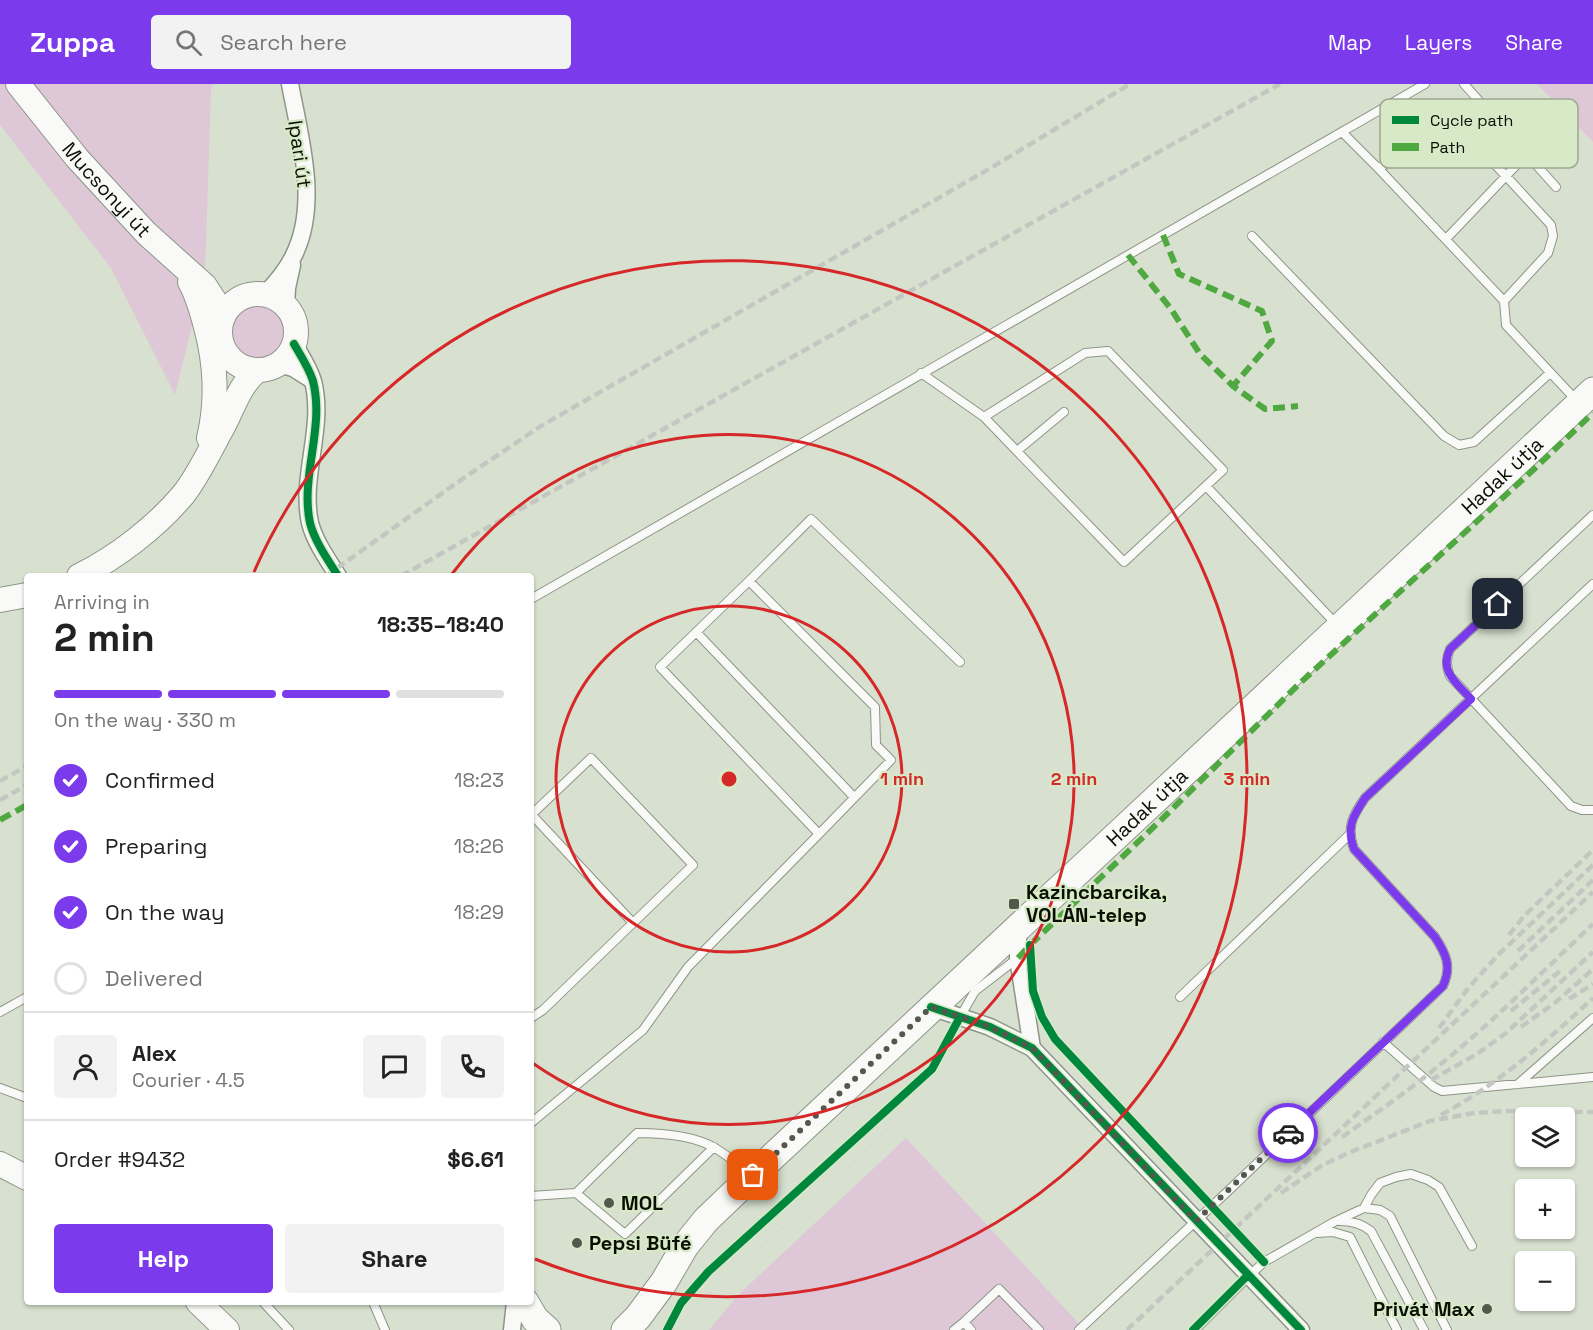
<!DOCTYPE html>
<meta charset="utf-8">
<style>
body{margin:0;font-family:"Space Grotesk",sans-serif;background:#f2f2f2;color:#222;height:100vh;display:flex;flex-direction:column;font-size:22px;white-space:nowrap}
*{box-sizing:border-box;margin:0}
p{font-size:20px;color:#767676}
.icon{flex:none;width:33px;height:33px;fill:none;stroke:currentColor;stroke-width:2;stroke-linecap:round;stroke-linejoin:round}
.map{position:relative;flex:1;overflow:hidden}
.panel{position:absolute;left:24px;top:489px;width:510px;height:732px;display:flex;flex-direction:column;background:#fff;border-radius:6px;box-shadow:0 2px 4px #0004}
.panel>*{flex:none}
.fabs{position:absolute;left:1515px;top:1023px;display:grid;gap:12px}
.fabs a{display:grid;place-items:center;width:60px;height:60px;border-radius:6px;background:#fff;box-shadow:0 2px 4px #0004;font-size:30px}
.pin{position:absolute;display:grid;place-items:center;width:51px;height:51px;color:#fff;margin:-26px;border-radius:12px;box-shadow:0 3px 9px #0006}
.courier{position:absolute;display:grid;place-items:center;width:60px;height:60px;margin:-30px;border:4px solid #7c3aed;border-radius:50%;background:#fff;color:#222;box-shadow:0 2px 8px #0007}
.head em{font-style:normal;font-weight:700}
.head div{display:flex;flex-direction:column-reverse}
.head{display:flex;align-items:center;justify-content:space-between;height:102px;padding:0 30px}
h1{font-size:39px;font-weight:700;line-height:45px}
.bar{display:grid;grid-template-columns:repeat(4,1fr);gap:9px 6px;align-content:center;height:72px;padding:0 30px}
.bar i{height:8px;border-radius:4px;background:#e0e0e0}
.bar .selected{background:#7c3aed}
.bar p{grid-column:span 4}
.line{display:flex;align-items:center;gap:15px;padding:0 30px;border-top:2px solid #e0e0e0}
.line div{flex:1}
.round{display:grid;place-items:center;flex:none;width:63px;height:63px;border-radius:6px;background:#f2f2f2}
ol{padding:0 30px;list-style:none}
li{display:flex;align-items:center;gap:18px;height:66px}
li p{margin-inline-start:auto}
li .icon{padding:6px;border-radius:50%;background:#7c3aed;color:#fff;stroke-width:4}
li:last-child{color:#767676}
li i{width:33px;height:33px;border:3px solid #e0e0e0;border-radius:50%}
.action{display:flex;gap:12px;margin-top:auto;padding:12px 30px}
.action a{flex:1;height:69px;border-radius:6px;background:#7c3aed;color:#fff;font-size:24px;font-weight:700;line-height:69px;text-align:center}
.action a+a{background:#f2f2f2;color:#222}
header{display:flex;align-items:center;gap:36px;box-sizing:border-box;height:84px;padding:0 30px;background:#7c3aed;color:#fff}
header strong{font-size:28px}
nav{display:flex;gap:33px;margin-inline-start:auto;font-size:21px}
.search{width:420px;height:54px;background:#f2f2f2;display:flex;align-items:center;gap:15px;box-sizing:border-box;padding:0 21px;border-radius:6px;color:#767676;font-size:22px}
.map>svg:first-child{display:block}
</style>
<header>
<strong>Zuppa</strong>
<div class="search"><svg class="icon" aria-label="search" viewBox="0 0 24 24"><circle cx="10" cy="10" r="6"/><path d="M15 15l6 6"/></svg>Search here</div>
<nav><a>Map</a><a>Layers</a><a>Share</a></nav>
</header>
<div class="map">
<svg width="1593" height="1246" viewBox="0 0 1593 1246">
<rect width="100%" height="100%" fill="#d8e1cf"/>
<path fill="#dec8d8" d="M0 0H213L211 6 205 191 175 311 111 184 0 41Z
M1537 0H1593V58Z
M222 248a36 36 0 1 1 72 0a36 36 0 1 1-72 0Z
M906 1054 1085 1246H709L737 1212Z"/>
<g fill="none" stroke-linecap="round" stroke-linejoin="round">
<defs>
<path id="service" d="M1464 0 1556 103
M1342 48 1378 84 1504 217 1548 169 1553 152 1551 141 1506 92 1463 48 1453 45 1378 84
M1252 152 1444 352 1459 361 1474 358 1550 289
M1446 155 1527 70
M1504 217 1506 241 1577 317
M921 289 984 333 1085 269 1108 267 1223 386 1124 478 984 333
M1017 367 1064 328
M1206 402 1337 541
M1593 431 1450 565C1446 575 1446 582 1450 592L1571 722 1582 726H1593
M749 497 875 623 876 661 891 676 819 750
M531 515 1425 0
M696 548 854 713
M531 731 591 674 693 781 543 926 531 934
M532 731 633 839
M1180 913 1350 750
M0 928 27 913
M960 933 975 907 1018 874
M1383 958 1434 1003 1442 1007 1593 993
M1518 1000 1593 934
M0 1004 27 1014
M531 1039 643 946 688 883 819 750 660 583 749 497 811 435 960 578
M576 1109 625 1150 714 1063
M531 1112 576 1109 637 1049C662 1049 693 1051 715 1064 727 1071 738 1081 750 1089
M1364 1124 1371 1111 1380 1099 1396 1093 1411 1090 1428 1096 1439 1103 1472 1162
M1340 1137C1352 1137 1362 1140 1371 1147L1424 1246
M1317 1149 1333 1148 1350 1153 1397 1246
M1249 1192 1264 1178 1334 1138 1364 1124 1380 1126 1390 1132 1447 1246
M263 1218 289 1246
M373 1218 385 1246
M964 1238 999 1205 1039 1246
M954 1246 964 1238 971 1246
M1079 1246 1227 1108 1443 902C1452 882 1446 870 1435 853L1354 765C1346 743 1353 731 1365 714L1593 500
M1195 1246 1249 1192"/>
<path id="minor" d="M265 210C276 199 286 187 293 173 320 121 300 54 290 0
M286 222 287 204 292 181
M294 260C301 272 309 284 313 297 325 344 300 392 310 439 315 458 328 476 338 492
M279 280 293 284 312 296
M1018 843V874L1032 964
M931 923 990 943 1032 964 1301 1246
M512 1246 515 1218"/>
<g id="secondary">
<path id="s1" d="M18 0 77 74 146 149 205 202 224 231"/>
<path d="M190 198C198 212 202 228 206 243 216 280 218 316 209 354"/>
<circle cx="258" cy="248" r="38"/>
<path d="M79 492C116 474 156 443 183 411 196 395 210 367 220 348 232 328 239 300 258 286"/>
<path d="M0 516 27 511"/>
<path d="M0 1080 27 1094"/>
<path d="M198 1218 227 1246"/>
</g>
<g id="primary">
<path d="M525 1218 535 1235 547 1246"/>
<path id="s2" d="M625 1246 638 1233 664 1198 685 1162 706 1136 753 1091 1593 307"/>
</g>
</defs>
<use href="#service" stroke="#8e9588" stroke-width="10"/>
<use href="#minor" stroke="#8e9588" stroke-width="19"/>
<use href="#secondary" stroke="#8e9588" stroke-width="26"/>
<use href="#primary" stroke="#8e9588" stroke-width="29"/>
<path stroke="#d7d9d4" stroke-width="2" stroke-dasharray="3 4.5" stroke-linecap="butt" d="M996 930 1006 905
M687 1230 795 1132 958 980 981 956"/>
<use href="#service" stroke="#f9faf8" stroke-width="8"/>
<use href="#minor" stroke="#f9faf8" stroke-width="16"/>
<use href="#secondary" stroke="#f9faf8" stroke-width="24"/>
<use href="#primary" stroke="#f9faf8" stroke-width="27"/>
<path stroke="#c4c7c1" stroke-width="4.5" stroke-dasharray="9 4.5" stroke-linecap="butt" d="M326 492 455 400 541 342 989 85 1130 0
M401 492 1280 0
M0 697 27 682
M0 716 27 701
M1509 851 1525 831 1593 766
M1518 867 1593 796
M1569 915 1593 900
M1511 927 1560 887
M1521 943 1556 918 1593 885
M1439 944 1469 903 1499 870 1593 781
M1431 996 1477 970 1506 949 1593 868
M1441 1031C1498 1000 1546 958 1593 914
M1342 1053C1376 1029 1410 1006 1442 979 1495 936 1543 887 1593 840
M1281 1109 1321 1082 1348 1069 1430 1037 1474 1029 1506 1027 1593 1028
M1127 1246 1593 808"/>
<path stroke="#50a840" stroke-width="6" stroke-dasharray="12 6" stroke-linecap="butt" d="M1163 151 1179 190 1262 227 1272 257 1233 302
M1128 171 1171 225 1200 270 1233 302 1265 325 1298 322
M0 736 27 721
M1018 874 1030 861 1160 737 1300 599 1532 387 1593 329"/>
<defs>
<path id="cycleway" d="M294 260C301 272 309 284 313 297 325 344 300 392 310 439 315 458 328 476 338 492
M1030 861 1033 907 1042 933 1055 955 1264 1178
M931 923 990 943 1032 964 1301 1246
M667 1246 681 1219 708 1188 932 985 960 933
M1193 1246 1248 1191"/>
</defs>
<use href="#cycleway" stroke="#d8e9c7" stroke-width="11"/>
<use href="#cycleway" stroke="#00873e" stroke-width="8"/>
</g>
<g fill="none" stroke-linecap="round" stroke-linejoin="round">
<path stroke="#52584c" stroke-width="6" stroke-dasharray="0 10.8" d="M753 1091 931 923 990 943 1032 964 1196 1137 1288 1049"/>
<path stroke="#7c3aed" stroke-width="8" d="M1288 1049 1443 902C1452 882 1446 870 1435 853L1354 765C1346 743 1353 732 1365 714L1471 615C1457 599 1439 588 1450 565L1498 520"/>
</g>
<g fill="none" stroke="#d62828" stroke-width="3">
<circle cx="729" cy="695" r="173"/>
<path d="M452 490A345 345 0 1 1 531 978"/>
<path d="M254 488A518 518 0 1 1 535 1175"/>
</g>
<g fill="#52584c" stroke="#d8e9c7" stroke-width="2">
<rect x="1008" y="814" width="12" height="12" rx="3"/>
<circle cx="609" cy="1119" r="6"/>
<circle cx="577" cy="1159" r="6"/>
<circle cx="1487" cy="1225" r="6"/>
</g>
<g text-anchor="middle" stroke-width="4.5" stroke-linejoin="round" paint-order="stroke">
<g font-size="20" fill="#0a0f05" stroke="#d8e9c7">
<text transform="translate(300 70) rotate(82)" y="7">Ipari út</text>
<text dy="7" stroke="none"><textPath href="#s1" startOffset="138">Mucsonyi út</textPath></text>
<text dy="7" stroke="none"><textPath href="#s2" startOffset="1227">Hadak útja</textPath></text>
<text dy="7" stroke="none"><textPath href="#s2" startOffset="741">Hadak útja</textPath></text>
</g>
<g font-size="20" font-weight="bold" fill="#0a0f05" stroke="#d8e9c7" text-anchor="start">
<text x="1026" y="815">Kazincbarcika,<tspan x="1026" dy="23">VOLÁN-telep</tspan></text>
<text x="621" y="1126">MOL</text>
<text x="589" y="1166">Pepsi Büfé</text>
<text x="1475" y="1232" text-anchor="end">Privát Max</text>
</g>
</g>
<rect x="1380" y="15" width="198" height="69" rx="9" fill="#d8e9c7" stroke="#9aa88d" stroke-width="1.5"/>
<rect x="1392" y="32" width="27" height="8" fill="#00873e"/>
<rect x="1392" y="59" width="27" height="8" fill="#50a840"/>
<g font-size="16" fill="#0a0f05">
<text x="1430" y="42">Cycle path</text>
<text x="1430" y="69">Path</text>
</g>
<circle cx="729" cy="695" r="9" fill="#d62828" stroke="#d8e9c7" stroke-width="3"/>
<g font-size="18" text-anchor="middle" font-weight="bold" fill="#d62828" stroke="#d8e9c7" stroke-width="4.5" stroke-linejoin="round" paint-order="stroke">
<text x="902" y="701">1 min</text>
<text x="1074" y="701">2 min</text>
<text x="1247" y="701">3 min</text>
</g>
</svg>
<div class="fabs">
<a><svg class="icon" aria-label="layers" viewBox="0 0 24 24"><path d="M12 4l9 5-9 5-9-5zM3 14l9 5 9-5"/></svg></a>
<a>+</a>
<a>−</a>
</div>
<div class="pin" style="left:753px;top:1091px;background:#ea580c"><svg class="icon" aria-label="bag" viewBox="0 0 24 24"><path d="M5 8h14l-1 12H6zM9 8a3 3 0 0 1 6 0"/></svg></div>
<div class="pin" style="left:1498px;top:520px;background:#1f2937"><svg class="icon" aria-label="home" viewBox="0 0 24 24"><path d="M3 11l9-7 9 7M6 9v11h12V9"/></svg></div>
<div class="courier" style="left:1288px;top:1049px"><svg class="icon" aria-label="car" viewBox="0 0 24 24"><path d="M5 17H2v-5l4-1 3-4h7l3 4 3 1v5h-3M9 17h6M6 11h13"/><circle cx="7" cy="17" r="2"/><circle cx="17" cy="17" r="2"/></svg></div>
<section class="panel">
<div class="head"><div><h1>2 min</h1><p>Arriving in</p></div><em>18:35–18:40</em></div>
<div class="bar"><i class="selected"></i><i class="selected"></i><i class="selected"></i><i></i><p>On the way · 330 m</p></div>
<ol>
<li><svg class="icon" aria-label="check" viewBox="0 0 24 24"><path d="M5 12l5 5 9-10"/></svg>Confirmed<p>18:23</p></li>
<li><svg class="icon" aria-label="check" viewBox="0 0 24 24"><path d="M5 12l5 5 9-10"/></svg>Preparing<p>18:26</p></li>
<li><svg class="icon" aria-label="check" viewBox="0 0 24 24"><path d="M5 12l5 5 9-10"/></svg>On the way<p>18:29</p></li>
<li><i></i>Delivered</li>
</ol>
<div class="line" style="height:108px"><a class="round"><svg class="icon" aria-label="person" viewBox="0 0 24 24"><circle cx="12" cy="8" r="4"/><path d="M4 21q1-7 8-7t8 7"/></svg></a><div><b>Alex</b><p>Courier · 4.5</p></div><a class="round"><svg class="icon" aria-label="chat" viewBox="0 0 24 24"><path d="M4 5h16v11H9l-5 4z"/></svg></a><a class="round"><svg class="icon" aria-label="phone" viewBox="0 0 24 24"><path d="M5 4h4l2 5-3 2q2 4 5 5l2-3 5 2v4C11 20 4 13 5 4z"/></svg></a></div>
<div class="line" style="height:78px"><div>Order #9432</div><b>$6.61</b></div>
<div class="action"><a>Help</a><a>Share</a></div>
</section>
</div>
